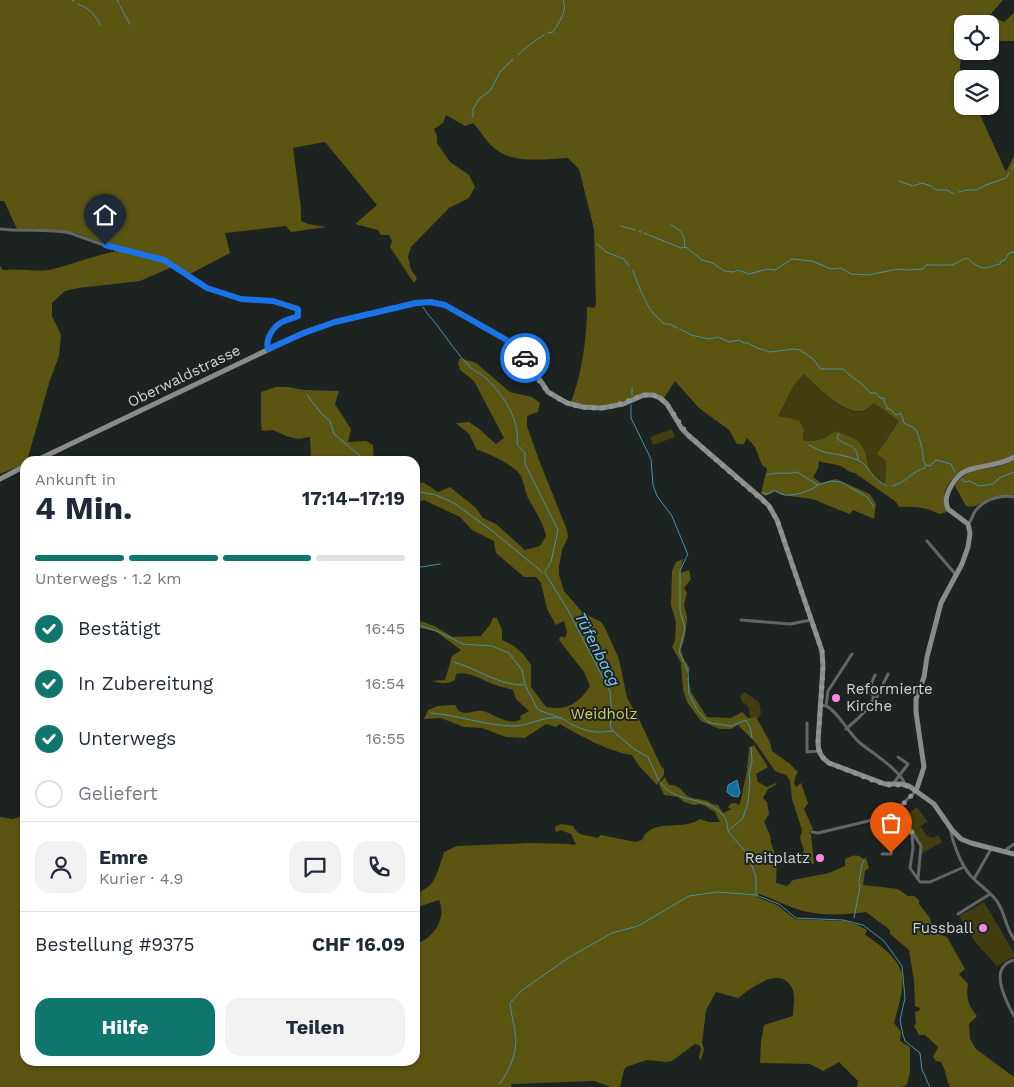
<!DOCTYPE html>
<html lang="de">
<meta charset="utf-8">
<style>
body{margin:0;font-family:"Work Sans",sans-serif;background:#f2f2f3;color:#1f2937;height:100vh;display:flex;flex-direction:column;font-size:19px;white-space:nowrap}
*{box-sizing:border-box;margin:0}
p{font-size:16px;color:#747a83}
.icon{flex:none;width:28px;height:28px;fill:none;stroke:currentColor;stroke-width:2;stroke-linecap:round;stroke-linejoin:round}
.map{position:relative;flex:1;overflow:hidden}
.side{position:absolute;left:20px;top:456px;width:400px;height:610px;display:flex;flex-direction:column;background:#fff;border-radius:15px;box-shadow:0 1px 4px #0004}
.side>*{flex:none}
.fabs{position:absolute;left:954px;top:15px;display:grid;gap:10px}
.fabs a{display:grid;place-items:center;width:45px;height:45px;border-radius:10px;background:#fff;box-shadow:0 1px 4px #0004;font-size:25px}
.pin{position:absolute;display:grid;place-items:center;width:42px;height:42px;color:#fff;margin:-51px -21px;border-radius:50% 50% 50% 0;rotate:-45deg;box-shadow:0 0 5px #0007}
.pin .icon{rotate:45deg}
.courier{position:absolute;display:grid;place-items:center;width:50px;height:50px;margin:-25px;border:4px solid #1a73e8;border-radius:50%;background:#fff;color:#222;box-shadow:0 1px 6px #0007}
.headline em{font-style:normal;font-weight:700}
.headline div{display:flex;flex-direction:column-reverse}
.headline{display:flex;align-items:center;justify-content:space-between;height:85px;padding:0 15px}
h1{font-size:32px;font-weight:700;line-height:38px}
.bar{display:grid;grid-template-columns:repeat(4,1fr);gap:8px 5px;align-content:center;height:60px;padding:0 15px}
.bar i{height:6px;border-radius:4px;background:#e0e1e3}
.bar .on{background:#0f766e}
.bar p{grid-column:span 4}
.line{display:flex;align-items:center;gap:12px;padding:0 15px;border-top:1px solid #e0e1e3}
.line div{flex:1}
.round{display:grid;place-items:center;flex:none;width:52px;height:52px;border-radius:15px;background:#f2f2f3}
ol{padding:0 15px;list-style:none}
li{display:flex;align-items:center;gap:15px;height:55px}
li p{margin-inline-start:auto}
li .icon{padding:5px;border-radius:50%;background:#0f766e;color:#fff;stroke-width:4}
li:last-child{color:#747a83}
li i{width:28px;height:28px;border:2px solid #e0e1e3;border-radius:50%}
.action{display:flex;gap:10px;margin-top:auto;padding:10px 15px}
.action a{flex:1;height:58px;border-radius:15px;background:#0f766e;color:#fff;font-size:20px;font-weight:700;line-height:58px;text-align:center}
.action a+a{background:#f2f2f3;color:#1f2937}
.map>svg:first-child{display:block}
</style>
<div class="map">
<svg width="1014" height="1087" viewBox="0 0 1014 1087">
<rect width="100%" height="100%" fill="#1d2321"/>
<path fill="#413d11" d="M804 374C815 385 847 419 865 411 868 409 871 405 874 403L899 421 877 454 886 461 885 484C860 469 874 460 860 443 855 437 842 434 835 431 825 438 816 443 803 440L804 430 799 420 777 416 794 385Z
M672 429 675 437 653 445 650 437Z
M745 692 759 702 761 713 759 717 755 719 750 717 748 706 742 702 740 696Z
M917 807 928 822 920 826 927 836 934 838 938 835 942 842 921 854 920 846 904 817Z
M984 902 1014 953V956L997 966 976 943 959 916Z"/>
<path fill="#5b5512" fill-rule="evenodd" d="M0 0H1003L990 15 1004 22 1014 13V41H990V24H962V51H968L961 57 960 68 962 80V106H976L1006 172 1014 156V454L1009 458 960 472C947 481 939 497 947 512L939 514C927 507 913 506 899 507L896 502 855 473C847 472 846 468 840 466 833 463 826 464 819 461L818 469 813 477 821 483 836 479 870 494 876 504 874 519 853 510 850 514C838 510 827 505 815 500 802 496 787 498 775 492L765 496 761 493 767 469 762 465 755 447 747 438 744 444H737L729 430 699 408 675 381 664 398C648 388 632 399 615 403 600 407 586 406 571 402 582 374 587 337 587 307L594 308 596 304 594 229 579 169 568 158C544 159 512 165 493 147 485 140 480 130 473 123L465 126 446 115 443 123 434 129 437 136V143L450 162 469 175 475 187 469 198 449 208 411 247 408 257 411 270 417 278 414 283 390 247 392 241 389 235H381L378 230 355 224 377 205 325 142 293 148 301 208V221L308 224 326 227 291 232 286 226 225 233 230 253 188 275 172 262 164 258 100 242 76 233 17 229 4 201H0ZM804 374C815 385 848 419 865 410 868 409 871 405 874 403L899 421 877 454 886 461 885 484C861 472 873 459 860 443 855 437 842 434 835 431 825 438 816 443 803 440L804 430 799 420 778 416 794 385Z
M117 251 156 258 169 264 170 268 140 281 78 288 65 291 52 303V316L61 335 59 356 50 380 27 461H25V464L0 474V266L3 270C18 268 35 272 49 270 72 265 94 255 117 251Z
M460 358 476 363 510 392 532 397 540 403 538 412 529 415 527 417V426L539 460 567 530 568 537 562 550 559 566V575L564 591 583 613 601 622 605 628 619 659 627 698 637 715 661 766 664 769V775L657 785 639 766 632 755C612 753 578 735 560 724L556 727 546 724 525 738 506 737 482 728 464 727 441 718 424 719 428 710 438 706 455 705C456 706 458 710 459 711 467 716 476 709 483 711 494 714 510 727 521 719L520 716 529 711 516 699 513 690C506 688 498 686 490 683 481 679 467 671 456 674L455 680C446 685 441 683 431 681L445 680 452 656 461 650 435 631 415 627V619L434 626 453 637 481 636C485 630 491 625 493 618H497L502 630V640L514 646 523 654 531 665V687L546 707C567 711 578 704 590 686L584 672 559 640 561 636 565 638 567 633 564 621 556 625 547 609 541 583 536 577H524L496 553 494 541 472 530 460 517 424 500 415 503V481L424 483 438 492 450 487 476 508 483 518 496 524 525 550 540 546 546 536C543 522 535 511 528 498 524 490 524 478 518 472 511 465 488 452 477 450L469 434 456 423 469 422 478 428 496 444 504 438 474 381 460 370 458 363Z
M276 387H288L304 390 339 391 335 404 351 429 348 442 366 441 373 445 374 461H311L310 437 298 439 286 436 273 430 262 431 261 423V392Z
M1014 460V498C1006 497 997 498 989 499 981 501 976 509 966 506L955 486C964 470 979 470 996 467 1002 466 1008 462 1014 460Z
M683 559 680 573 689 570 691 579 684 588 687 593 684 605 687 618 685 637 681 649 683 657 690 669 687 674 691 692 707 717 731 718 742 712 748 718 756 717 770 742 772 751 789 763 798 772 796 775 794 783 796 787 801 783 808 803 804 809 813 829 809 833 811 834 814 864 799 861 804 850 800 838 802 830 792 799 790 781 786 775 775 771 755 742 738 725 731 729H720L701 721 687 702 683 690 681 663 672 647 675 641 676 622 671 605 672 571 676 562Z
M754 745 768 767 756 774 758 782 767 787 776 783 777 784 768 789 763 798 767 802 769 814 764 822 770 835 771 843 777 859 776 883 787 886 793 880 829 873 845 866V859C852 856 857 853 863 859L866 858 869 868 865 871 863 885 898 889 908 896H914L919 900V904L930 918 934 933 947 937 965 969 959 974 968 984C966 998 968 1005 977 1016L969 1024 970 1039 976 1049 1014 1077V1087H950C946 1079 946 1070 941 1062L936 1061 933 1057 938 1047 925 1035H919L914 1026 916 1024 915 1012 919 1011 920 1008 915 1006 914 981 909 950 890 934V930L866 912C845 915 824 916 803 911 788 907 773 899 759 894L757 897 777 905 795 919 844 921 858 925 867 930 865 935C878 943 900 959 902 975 904 991 898 1008 894 1023L901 1032 900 1041 910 1047V1072L907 1085 901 1087H857L858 1081 839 1062 823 1071 810 1064 760 1063 761 1042 764 1025 793 1016C793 1008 796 995 792 988 780 965 751 988 738 998L716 992 706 1010 702 1043 704 1050 701 1060 699 1058 701 1048 699 1045 695 1044 672 1061 666 1062 647 1060 626 1067 624 1070 620 1087H611L594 1081 511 1084 512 1087H0V817L12 819 23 816 25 817V1061H415V944C434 939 447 918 439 900L415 908V893L418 894C422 890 424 890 428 887 436 881 441 862 444 852L457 846 529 843 570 844 573 845 576 844 571 834 561 830 556 832 555 827 561 824 573 826C579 838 587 834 597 838L601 835 636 842 642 840C651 817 682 832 700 819L709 822H720L715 812 705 806 700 804 694 805 684 802 678 797 664 795 659 784 665 777 669 785C684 785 682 796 693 798 700 800 707 799 712 804L718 805 723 813 732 809 728 808 730 804 735 803 739 805C742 799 742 792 744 785 747 773 748 761 749 748Z"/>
<path fill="#0e729d" stroke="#488fad" d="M737 780 740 793 738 797 732 796 727 792 728 785Z"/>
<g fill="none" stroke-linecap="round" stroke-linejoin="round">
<path stroke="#488fad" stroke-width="1" d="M72 0 74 1
M117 0 119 3
M78 4C89 8 96 15 100 25
M120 6 130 24
M548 33 553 32C559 22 568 11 563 0
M518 55C525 48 534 41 544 35
M472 117 473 115V109L480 98 490 91 500 72 513 59
M1012 169 1014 165
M899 181 913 186 922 183 931 186 936 190H947L954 194
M959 192 967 190H977L986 185 1006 178 1009 173
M671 225C683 231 684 234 685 247
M621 226 635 230
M639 231 641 232
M644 233 681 248 686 247 702 260 713 263 724 271 734 272 738 270 749 274 768 269 775 270 792 259 812 261 831 269 841 268 851 274 868 275 898 269 906 270 923 269 926 265C936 265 943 265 953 265 973 253 964 260 980 267 986 270 994 265 1000 264L1001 261 1005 260 1009 253 1014 252
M597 244 606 252 624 259 629 266
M633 270C636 280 646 305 653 313 656 317 661 320 664 324H670L677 328
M423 307C427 314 432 319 437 325 448 340 458 355 471 368 476 372 483 375 487 379 504 396 520 420 517 444L525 453V464L558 530 551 562
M680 329 691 335 709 339 718 337 729 342 739 340 744 343H748L757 348 770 352 794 349 800 350 812 358 821 369H843C853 379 862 382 870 393H876L880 398H884V402L887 406V409H890L896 415 901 413 904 423C908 426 912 426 915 429 919 433 924 455 923 460L926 465 930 466 936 460 951 464 955 472
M307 395 321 413 330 421 334 434 366 461
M632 395V388
M631 405V418L651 459 653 485 657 496 672 516 688 555 686 557
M839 433 837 438C847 448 857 442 858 460
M809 445C814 447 819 451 824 452 835 454 848 456 858 460 869 465 871 479 887 486
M767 475C777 471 787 475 797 472L818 485 831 481 841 482 867 497 874 507
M962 479 964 482 970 481 979 486 993 484 999 478 1014 472
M892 486C906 483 912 471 925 468L926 466
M415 491 436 495 454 503 495 533 542 572
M762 493 768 494 774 490C777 491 779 493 781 494 790 498 812 491 818 485
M686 558 680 571V611L685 628 679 652 688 671 689 694 698 711 707 721 711 723 731 726 746 720 750 727 752 738
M415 566 421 567 440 564
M548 567 550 563
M545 572 547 568
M545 573 568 610 610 691 612 716 610 725 613 731 634 749 648 757 659 781
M415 624 439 632 463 644 492 646 509 653 522 670 525 685 538 710 561 718
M454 662C478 669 498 685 523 685
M430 713C458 715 483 725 511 726 527 727 545 715 560 718 564 719 568 722 571 724 586 731 594 734 612 731
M751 747 752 761 749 774 750 783 748 802 743 818 728 831 748 855 756 877V894
M660 782C674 804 708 796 723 815 727 819 727 825 728 830
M878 814 879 816
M878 820 877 823 879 839
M859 881 862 864 864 860
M854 918 860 886 859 883
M926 1079 930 1087
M499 1084C509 1073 516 1054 516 1039 515 1027 511 1015 510 1003L521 991 568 958 612 933 638 926 689 896 717 892 756 895 779 904 796 918 843 920 863 925 884 941 902 966 905 998 900 1020 903 1035 905 1041 920 1053 922 1070 926 1078"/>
<path stroke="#646663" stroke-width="3" d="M0 229C23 232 48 228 70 233L115 249 163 260 197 283 226 295 241 299 273 301 298 309V316C293 319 287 319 282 322 273 327 265 339 268 349
M968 524C972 520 972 517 974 513 982 500 1000 494 1014 497
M927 541 956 575
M741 620 790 624 811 620
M873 700 877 697 888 674
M821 705 826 706 828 691 852 654
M826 706C838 711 848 733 860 743 871 752 903 772 905 785
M807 723V752L819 751
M846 729C852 724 875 705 873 696 873 694 870 692 869 689L875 675
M893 784 908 764 898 757
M898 809 921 846 918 878
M951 830V833C955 848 960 863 970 875 978 884 989 891 996 900 1005 911 1005 927 1014 939
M812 832 818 833 885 817 895 811 916 791
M1004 851 1014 844
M882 854H891L893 839 912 832 913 848 910 868 920 882H930L964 867
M974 879 991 849
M958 914 990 894
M1014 1016C1008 1005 993 977 1004 966 1006 963 1011 961 1014 960"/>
<path stroke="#898c88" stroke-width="5" d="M35 461 305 332 335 322 416 303 431 302 445 305 510 342 522 353 548 392 567 403 583 407 602 408 623 404 644 395H653L660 398 667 404 682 429 689 436 762 499 769 506 777 520 822 651 823 666 818 742C818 752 821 757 829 763L885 784H901L909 786 934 804 952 830 961 839 971 843 1014 854
M0 479 25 466
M916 791 924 767 916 712V699L924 677 927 657 941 603 962 564 968 547 970 533 968 524 948 509C945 502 946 497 949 490 952 484 956 478 961 474 972 465 998 467 1014 457"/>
</g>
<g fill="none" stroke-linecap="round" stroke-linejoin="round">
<path stroke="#919694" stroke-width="5" stroke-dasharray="0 9" d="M525 358C532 370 539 383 549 392 570 410 601 412 625 402 636 398 647 392 658 397 670 403 679 425 689 436L769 506 777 520 822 651 823 673 818 742 819 751 822 757 829 763 872 780 888 785H905L916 791 898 809 912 832 893 839 891 853"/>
<path stroke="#1a73e8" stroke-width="6" d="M105 245 164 260 207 288 241 299 273 301 298 309V316C293 319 287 319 282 322 273 327 265 339 268 349L304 333 335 322 416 303 430 302 445 305 505 339 516 347 525 358"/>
</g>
<g fill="#f987e9" stroke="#1d2321" stroke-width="2">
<circle cx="836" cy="698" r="5"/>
<circle cx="820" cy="858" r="5"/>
<circle cx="983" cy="928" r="5"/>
</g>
<g text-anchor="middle" stroke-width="4" stroke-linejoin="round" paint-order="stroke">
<g font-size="15" fill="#cfd4d2" stroke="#1d2321">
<text transform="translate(184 376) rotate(-26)" y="5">Oberwaldstrasse</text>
</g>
<g font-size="15" fill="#cfd4d2" stroke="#1d2321" text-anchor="end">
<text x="846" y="694" text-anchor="start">Reformierte<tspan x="846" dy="17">Kirche</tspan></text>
<text x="810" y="863">Reitplatz</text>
<text x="973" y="933">Fussball</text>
</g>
<g font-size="15" fill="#d7cc59" stroke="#1d2321">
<text x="604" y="719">Weidholz</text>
</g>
<g font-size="16" font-style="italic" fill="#73cbfc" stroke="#1d2321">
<text transform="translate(598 649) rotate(63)" y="6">Tüfenbacg</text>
</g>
</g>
</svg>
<div class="fabs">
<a><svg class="icon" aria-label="locate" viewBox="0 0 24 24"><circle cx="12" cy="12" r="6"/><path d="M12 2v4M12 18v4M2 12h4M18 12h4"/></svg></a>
<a><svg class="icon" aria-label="layers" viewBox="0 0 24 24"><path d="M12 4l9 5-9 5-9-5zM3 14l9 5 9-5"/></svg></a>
</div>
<div class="pin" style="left:891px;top:853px;background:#ea580c"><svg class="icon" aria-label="bag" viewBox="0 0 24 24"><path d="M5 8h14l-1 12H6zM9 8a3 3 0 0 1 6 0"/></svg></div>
<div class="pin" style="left:105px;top:245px;background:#1f2937"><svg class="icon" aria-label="home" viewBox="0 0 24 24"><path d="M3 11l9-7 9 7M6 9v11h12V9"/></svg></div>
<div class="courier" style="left:525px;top:358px"><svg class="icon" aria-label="car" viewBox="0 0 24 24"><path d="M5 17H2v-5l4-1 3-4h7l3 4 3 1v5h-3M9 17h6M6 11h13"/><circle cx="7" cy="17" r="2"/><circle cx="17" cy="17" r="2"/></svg></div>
<section class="side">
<div class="headline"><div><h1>4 Min.</h1><p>Ankunft in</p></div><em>17:14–17:19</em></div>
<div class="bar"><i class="on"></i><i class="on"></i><i class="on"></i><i></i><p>Unterwegs · 1.2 km</p></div>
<ol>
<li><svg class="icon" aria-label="check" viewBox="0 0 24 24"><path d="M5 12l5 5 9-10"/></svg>Bestätigt<p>16:45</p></li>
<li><svg class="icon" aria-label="check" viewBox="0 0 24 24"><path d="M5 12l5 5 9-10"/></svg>In Zubereitung<p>16:54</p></li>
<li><svg class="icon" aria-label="check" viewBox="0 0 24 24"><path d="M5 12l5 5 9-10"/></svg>Unterwegs<p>16:55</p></li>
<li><i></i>Geliefert</li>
</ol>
<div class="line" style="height:90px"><a class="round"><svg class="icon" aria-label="person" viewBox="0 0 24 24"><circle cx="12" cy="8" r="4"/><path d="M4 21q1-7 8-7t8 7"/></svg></a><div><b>Emre</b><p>Kurier · 4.9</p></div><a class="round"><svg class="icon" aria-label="chat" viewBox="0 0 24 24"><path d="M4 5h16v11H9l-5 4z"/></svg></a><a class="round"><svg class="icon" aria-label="phone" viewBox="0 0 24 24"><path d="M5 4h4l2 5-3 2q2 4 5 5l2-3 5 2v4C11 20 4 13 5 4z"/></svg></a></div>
<div class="line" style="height:65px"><div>Bestellung #9375</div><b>CHF 16.09</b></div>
<div class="action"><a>Hilfe</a><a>Teilen</a></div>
</section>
</div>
